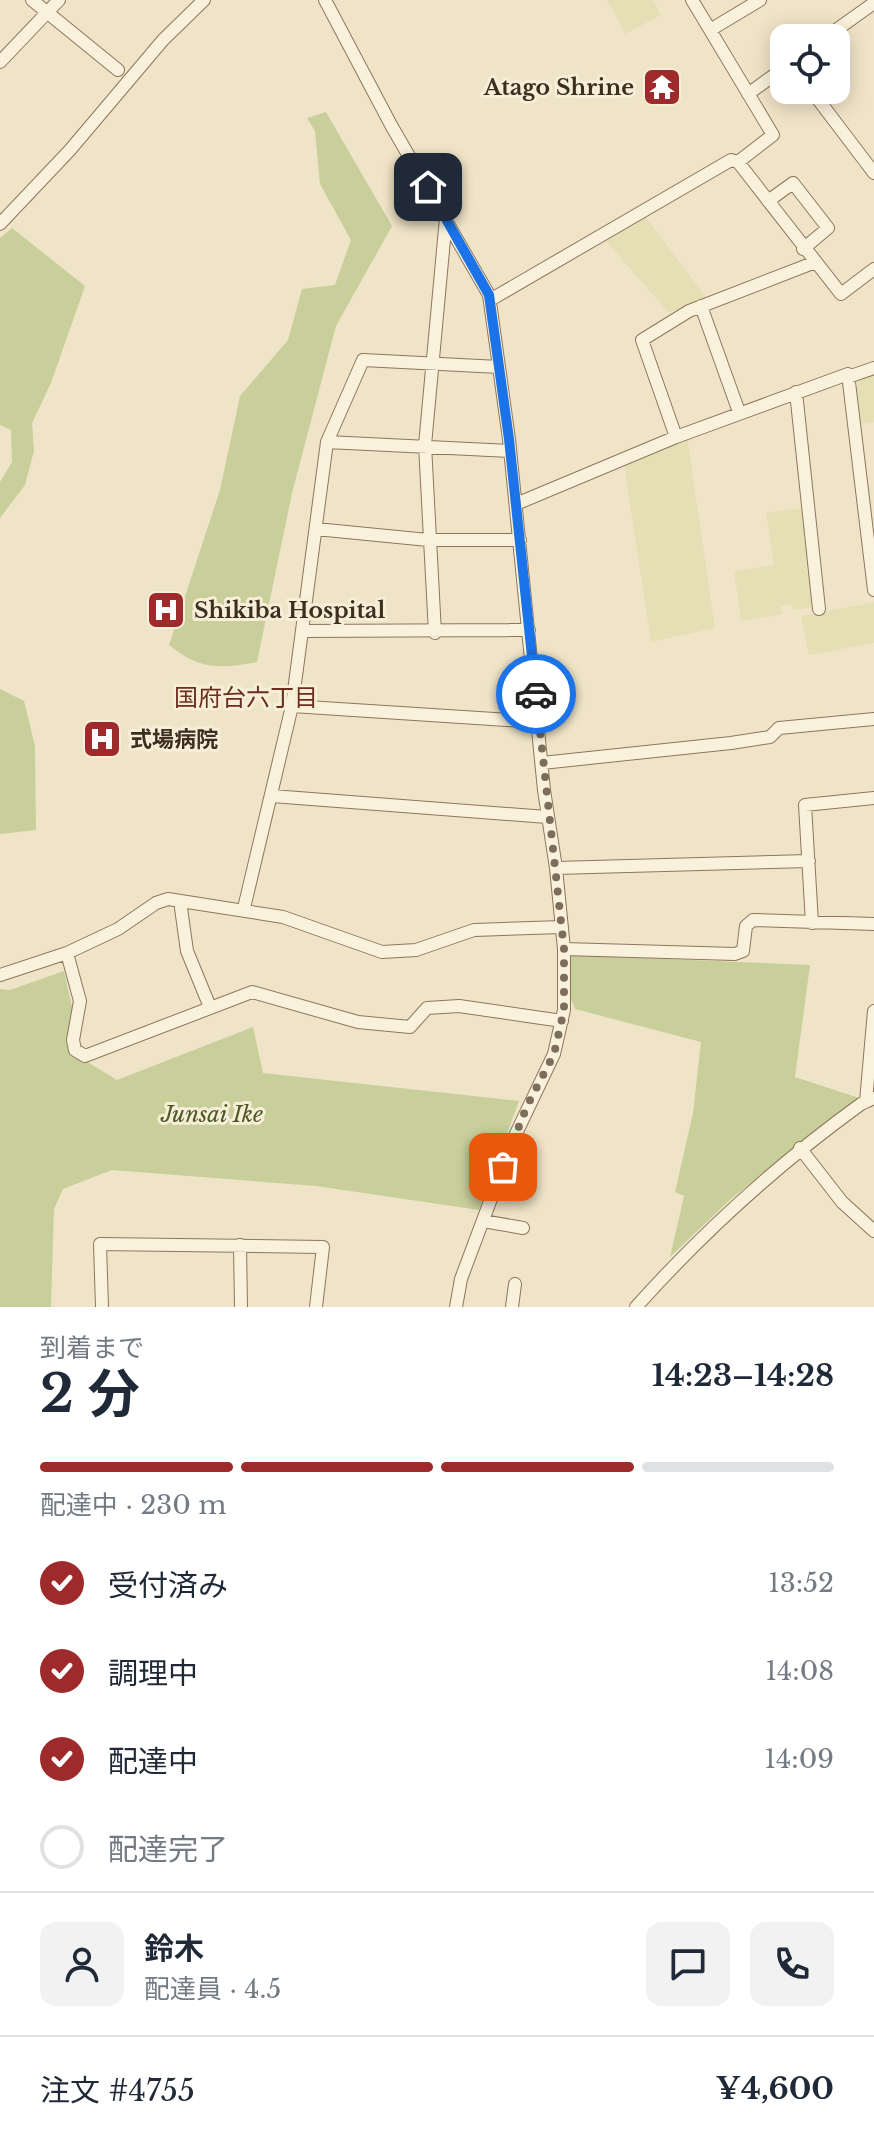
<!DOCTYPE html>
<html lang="ja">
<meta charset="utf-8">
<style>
body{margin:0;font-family:"Libre Baskerville","Noto Sans JP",serif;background:#f2f2f3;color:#1f2937;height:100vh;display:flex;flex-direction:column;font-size:30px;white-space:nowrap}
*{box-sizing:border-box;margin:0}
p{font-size:26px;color:#747a83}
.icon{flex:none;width:44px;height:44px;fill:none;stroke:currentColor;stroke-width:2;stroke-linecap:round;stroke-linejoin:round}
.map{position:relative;height:1307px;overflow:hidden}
.drawer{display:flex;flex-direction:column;background:#fff;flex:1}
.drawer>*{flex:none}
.buttons{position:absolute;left:770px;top:24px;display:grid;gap:16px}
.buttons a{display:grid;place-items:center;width:80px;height:80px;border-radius:16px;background:#fff;box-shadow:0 4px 20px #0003;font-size:40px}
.pin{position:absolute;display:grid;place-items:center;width:68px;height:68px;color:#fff;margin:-34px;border-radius:16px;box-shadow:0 4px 12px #0006}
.courier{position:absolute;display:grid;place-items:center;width:80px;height:80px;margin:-40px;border:6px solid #1a73e8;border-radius:50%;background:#fff;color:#222;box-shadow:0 2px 10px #0007}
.headline em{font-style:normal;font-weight:700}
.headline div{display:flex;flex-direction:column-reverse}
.headline{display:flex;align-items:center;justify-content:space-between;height:136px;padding:0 40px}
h1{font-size:52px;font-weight:700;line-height:60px}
.bar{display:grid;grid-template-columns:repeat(4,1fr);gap:12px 8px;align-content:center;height:96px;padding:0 40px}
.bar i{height:10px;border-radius:6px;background:#e0e1e3}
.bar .selected{background:#9e2a2b}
.bar p{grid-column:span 4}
.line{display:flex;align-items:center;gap:20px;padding:0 40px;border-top:2px solid #e0e1e3}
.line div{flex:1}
.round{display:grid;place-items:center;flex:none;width:84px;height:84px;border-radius:16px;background:#f2f2f3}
ol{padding:0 40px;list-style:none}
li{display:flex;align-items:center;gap:24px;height:88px}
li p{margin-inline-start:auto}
li .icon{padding:8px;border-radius:50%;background:#9e2a2b;color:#fff;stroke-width:4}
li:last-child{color:#747a83}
li i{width:44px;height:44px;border:4px solid #e0e1e3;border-radius:50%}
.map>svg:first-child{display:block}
</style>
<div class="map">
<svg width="874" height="1307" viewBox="0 0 874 1307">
<rect width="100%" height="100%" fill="#f0e4c8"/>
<path fill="#e6deb5" d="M607 0H653L661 15 625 34Z
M645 216 706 297 669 313 605 240Z
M874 369V422L858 424 855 391 862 374Z
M687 436 715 628 651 642 624 465Z
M801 508 816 607 793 610 792 604 781 606 782 614 741 621 734 571 774 565 766 513Z
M874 602V643L809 655 801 616Z"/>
<path fill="#c9cf9b" d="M326 112 392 226 336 326 292 493 257 662C219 669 200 670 169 645L220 490 240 396 288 340 302 289 335 285 351 240 320 184 315 131 307 118Z
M12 228 85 286 51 383 32 423 34 451 25 485 0 518V482L12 462 11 430 0 425V238Z
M0 689 24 701 35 746 36 830 0 834Z
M569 955 810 965 795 1077 859 1098 732 1198 670 1257 684 1196 675 1192 693 1113 701 1042 575 1009 571 999Z
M64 971 72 1007 71 1052 117 1080 253 1027 263 1073 519 1101 479 1210 316 1186 112 1170 63 1189 54 1209 51 1307H0V989L10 990Z"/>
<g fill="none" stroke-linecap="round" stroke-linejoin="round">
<defs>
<path id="minor" d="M32 0 118 70
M325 0 391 125 489 295 509 439 544 790 556 868 564 949V1010L554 1054 513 1140 461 1279 456 1307
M692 0 773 135 738 162
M710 30 760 0
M825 38 874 3
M0 62 59 0
M811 90 874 173
M748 94 784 68
M768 201 793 183 828 228 803 249
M0 224 70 150 163 40 204 0
M490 300 731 160 738 162 841 294 874 269
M701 306 739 412
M848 377 874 368
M796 392 819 609
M676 437 642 340 689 311 813 263
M327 442 510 451
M516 504 676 437 848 374 874 590
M316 529 428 540H520
M302 631 529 630
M435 633 425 445 446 218
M292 706 539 722
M542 763 731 743 770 737 779 728 874 719
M272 796 547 817
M556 868 809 861
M180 901 187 951 210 1007
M244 908 292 706 327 442 363 360 499 367
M812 923 805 805 874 798
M564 949 735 954 743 951 746 926 753 920 874 924
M67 953 118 929 156 903 168 899 283 917 382 952 416 950 474 930 562 927
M0 975 67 953 80 1001 73 1040 75 1050 85 1056 252 992 358 1022 410 1027 427 1008 459 1006 562 1021
M866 1101 874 1011
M800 1148 842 1202 874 1231
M483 1221 523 1228
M240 1245 241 1307
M102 1307 100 1244 323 1247 316 1307
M512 1307 515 1284
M636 1307C705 1230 778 1164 861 1104L874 1098"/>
</defs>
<use href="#minor" stroke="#8d765c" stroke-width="14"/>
<use href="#minor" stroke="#faf1dc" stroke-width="12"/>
</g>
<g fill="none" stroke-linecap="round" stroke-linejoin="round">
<path stroke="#7c6e5b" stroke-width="8" stroke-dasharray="0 14.4" d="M503 1167 527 1106 554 1054 564 1010V949L536 694"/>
<path stroke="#1a73e8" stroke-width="10" d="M428 187 489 295 509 439 536 694"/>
</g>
<defs>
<symbol id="temple-square" viewBox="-11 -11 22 22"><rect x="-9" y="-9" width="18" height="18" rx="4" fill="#9e2a2b" stroke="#f7eed8"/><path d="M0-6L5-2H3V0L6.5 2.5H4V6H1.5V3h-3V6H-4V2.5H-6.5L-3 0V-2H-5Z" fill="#fff"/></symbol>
<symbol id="hospital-square" viewBox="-11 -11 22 22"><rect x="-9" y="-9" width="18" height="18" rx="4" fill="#9e2a2b" stroke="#f7eed8"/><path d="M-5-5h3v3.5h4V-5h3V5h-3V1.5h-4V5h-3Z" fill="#fff"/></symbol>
</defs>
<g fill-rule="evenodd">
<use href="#temple-square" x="640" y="65" width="44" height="44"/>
<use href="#hospital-square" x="144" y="588" width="44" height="44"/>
<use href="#hospital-square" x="80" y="717" width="44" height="44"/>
</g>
<g text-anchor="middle" stroke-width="6" stroke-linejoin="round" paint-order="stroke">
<g font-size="22" font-weight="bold" fill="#3d2e20" stroke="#f7eed8" text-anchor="start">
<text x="634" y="95" text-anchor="end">Atago Shrine</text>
<text x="194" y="618">Shikiba Hospital</text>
<text x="130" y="747">式場病院</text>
</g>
<g font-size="22" font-style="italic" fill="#4d5a26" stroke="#f7eed8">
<text x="212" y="1122">Junsai Ike</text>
</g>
<g font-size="24" fill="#6b2e1e" stroke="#f7eed8">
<text x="246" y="706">国府台六丁目</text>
</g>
</g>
</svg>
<div class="buttons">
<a><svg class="icon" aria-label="locate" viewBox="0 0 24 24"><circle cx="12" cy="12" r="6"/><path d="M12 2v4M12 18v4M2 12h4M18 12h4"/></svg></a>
</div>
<div class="pin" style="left:503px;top:1167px;background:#ea580c"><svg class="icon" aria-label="bag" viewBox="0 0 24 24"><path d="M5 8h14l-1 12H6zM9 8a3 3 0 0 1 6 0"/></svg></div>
<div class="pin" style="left:428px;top:187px;background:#1f2937"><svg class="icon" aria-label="home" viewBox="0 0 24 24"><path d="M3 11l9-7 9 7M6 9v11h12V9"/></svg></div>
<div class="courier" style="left:536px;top:694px"><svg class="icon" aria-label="car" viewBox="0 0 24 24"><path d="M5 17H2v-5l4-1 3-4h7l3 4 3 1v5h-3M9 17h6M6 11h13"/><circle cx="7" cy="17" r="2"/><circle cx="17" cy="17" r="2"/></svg></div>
</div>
<section class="drawer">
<div class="headline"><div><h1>2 分</h1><p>到着まで</p></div><em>14:23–14:28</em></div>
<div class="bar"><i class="selected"></i><i class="selected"></i><i class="selected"></i><i></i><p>配達中 · 230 m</p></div>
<ol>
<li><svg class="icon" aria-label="check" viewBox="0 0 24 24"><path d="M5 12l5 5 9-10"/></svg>受付済み<p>13:52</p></li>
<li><svg class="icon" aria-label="check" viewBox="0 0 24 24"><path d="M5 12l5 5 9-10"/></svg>調理中<p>14:08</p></li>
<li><svg class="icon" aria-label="check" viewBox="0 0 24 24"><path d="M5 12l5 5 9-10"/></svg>配達中<p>14:09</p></li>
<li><i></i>配達完了</li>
</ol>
<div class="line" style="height:144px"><a class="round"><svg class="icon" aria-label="person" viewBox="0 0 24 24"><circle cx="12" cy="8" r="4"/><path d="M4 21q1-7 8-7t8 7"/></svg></a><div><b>鈴木</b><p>配達員 · 4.5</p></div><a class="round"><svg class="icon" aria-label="chat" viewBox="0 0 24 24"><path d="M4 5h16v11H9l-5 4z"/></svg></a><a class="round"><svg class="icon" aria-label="phone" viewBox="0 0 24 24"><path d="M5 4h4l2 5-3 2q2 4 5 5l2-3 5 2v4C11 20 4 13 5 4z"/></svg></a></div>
<div class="line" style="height:104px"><div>注文 #4755</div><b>¥4,600</b></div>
</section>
